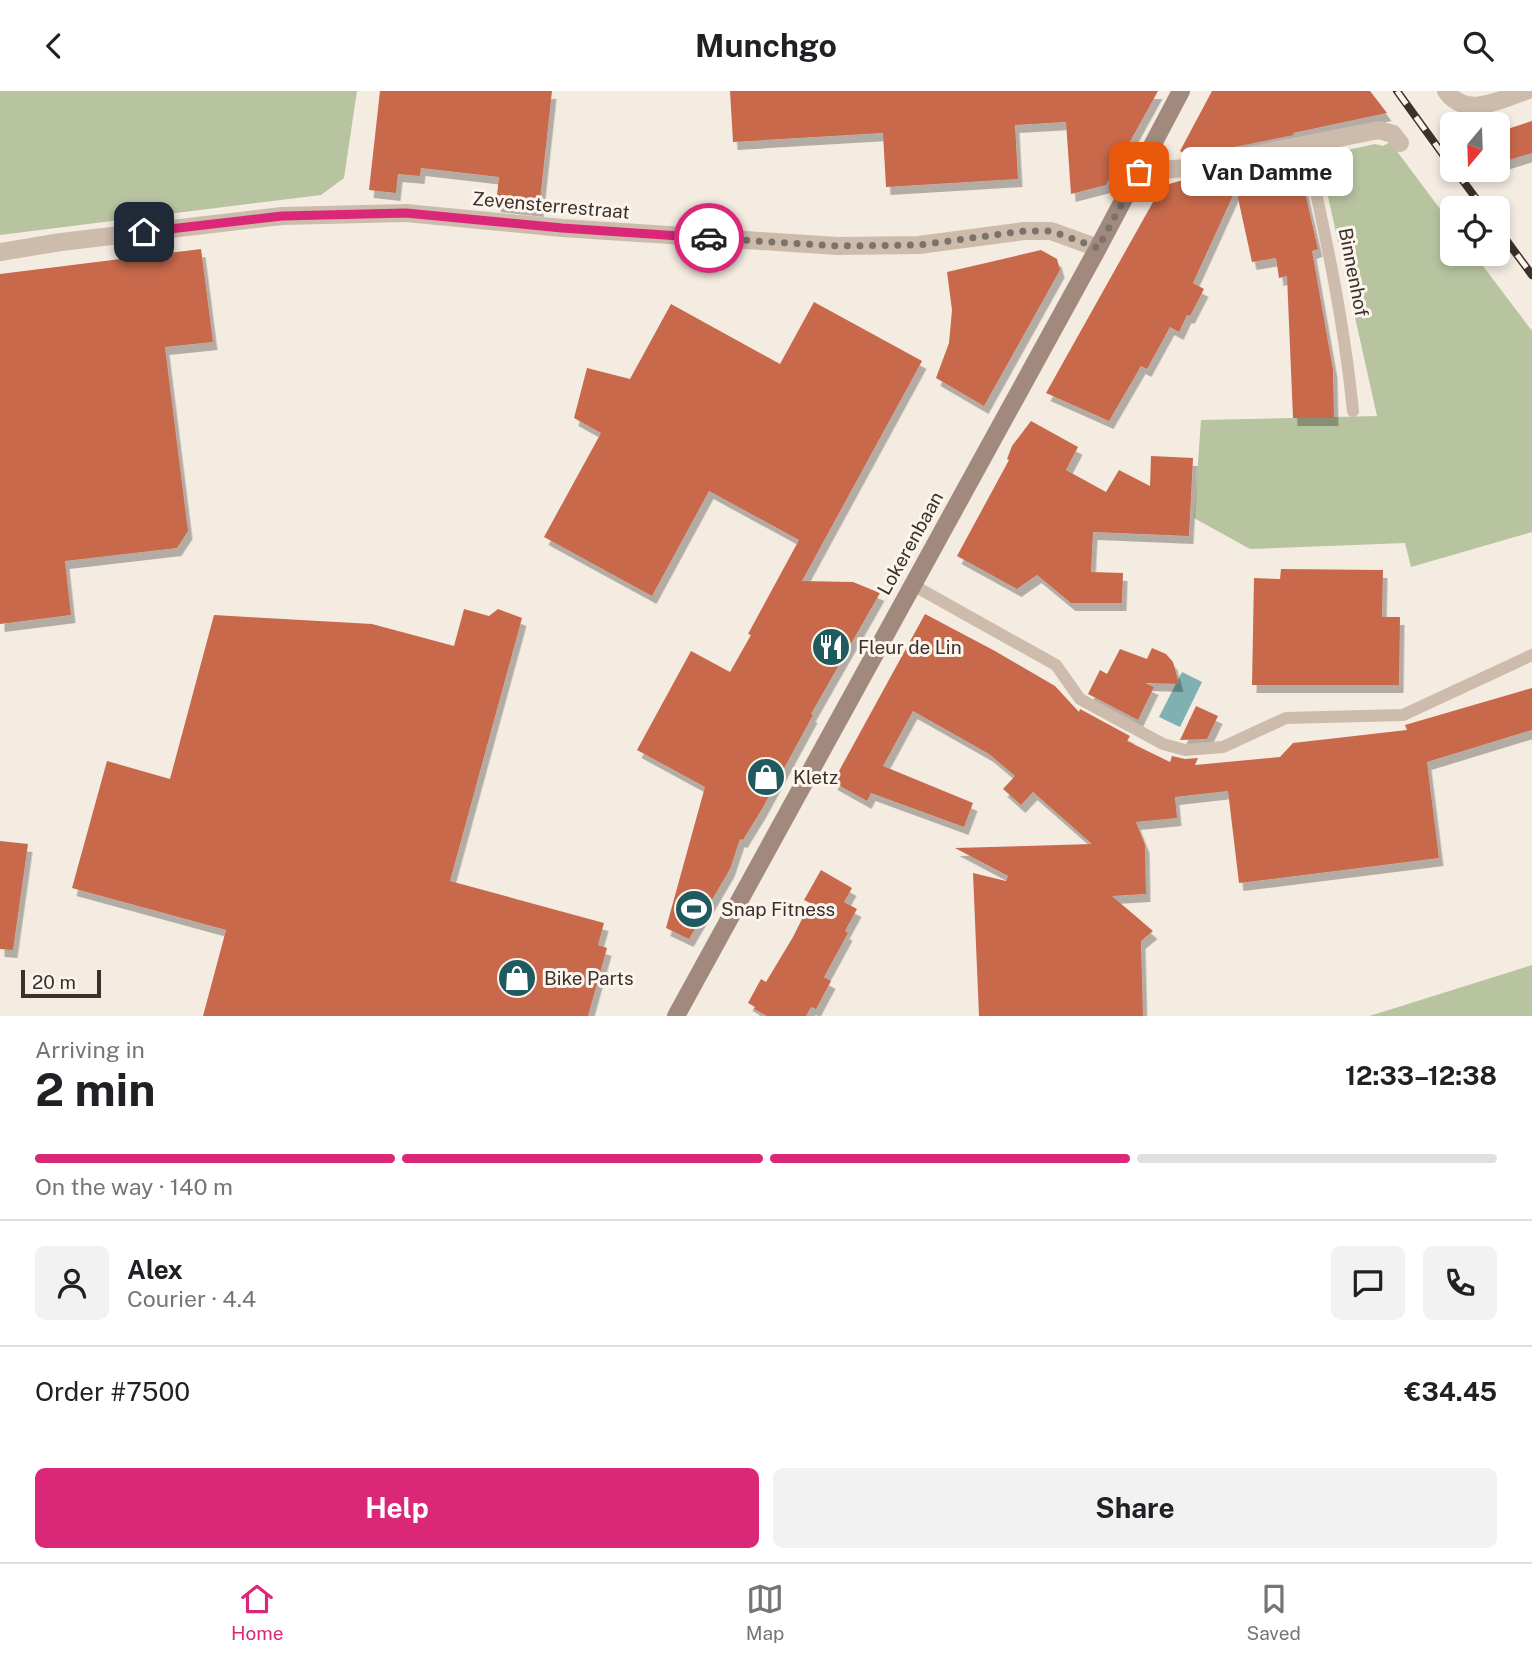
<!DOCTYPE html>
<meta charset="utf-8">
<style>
body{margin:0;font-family:"Public Sans",sans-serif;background:#f2f2f2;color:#202124;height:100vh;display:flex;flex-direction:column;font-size:26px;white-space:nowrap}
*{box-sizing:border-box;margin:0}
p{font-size:23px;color:#757577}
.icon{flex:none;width:38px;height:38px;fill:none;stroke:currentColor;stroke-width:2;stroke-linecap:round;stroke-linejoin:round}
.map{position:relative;height:925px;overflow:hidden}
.sheet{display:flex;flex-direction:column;background:#fff;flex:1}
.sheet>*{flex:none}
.needle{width:46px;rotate:199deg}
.fabs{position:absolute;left:1440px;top:21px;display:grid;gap:14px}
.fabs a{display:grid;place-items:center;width:70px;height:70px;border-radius:10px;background:#fff;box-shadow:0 4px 10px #0003;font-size:35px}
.scale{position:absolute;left:21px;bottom:18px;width:80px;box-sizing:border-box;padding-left:7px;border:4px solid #3b302b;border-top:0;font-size:19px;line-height:24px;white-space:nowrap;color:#3b302b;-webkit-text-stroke:5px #fbf5ee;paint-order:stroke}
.pin{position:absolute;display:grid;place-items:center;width:60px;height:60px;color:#fff;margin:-30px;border-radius:14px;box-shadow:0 4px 10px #0006}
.courier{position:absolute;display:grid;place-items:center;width:70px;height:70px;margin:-35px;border:5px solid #db2777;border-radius:50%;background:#fff;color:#222;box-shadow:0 2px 9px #0007}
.bubble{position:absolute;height:49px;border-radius:10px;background:#fff;box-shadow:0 4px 10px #0003;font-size:23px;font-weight:700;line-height:49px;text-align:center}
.headline em{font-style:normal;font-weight:700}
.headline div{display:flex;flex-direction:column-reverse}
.headline{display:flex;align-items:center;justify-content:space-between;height:119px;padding:0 35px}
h1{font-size:46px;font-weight:700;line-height:52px}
.bar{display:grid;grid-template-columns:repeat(4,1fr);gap:10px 7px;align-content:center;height:84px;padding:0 35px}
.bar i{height:9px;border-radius:5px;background:#e0e0e0}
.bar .selected{background:#db2777}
.bar p{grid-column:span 4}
.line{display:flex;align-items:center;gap:18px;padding:0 35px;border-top:2px solid #e0e0e0}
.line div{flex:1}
.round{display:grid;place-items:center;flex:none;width:74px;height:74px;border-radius:10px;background:#f2f2f2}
.primary-button{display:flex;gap:14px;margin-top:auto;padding:14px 35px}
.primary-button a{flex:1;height:80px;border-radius:10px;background:#db2777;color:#fff;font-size:28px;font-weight:700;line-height:80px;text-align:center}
.primary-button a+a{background:#f2f2f2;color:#202124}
header{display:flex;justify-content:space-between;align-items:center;height:91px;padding:0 35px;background:#fff;font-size:32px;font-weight:700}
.tab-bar{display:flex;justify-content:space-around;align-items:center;height:98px;border-top:2px solid #e0e0e0;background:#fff;font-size:19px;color:#757577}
.tab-bar a{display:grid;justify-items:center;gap:4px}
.tab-bar .selected{color:#db2777}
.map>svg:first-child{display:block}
</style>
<header><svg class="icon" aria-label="back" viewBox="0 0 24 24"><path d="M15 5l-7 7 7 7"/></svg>Munchgo<svg class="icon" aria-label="search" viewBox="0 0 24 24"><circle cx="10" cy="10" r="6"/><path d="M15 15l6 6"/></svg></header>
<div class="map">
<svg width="1532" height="925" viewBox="0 0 1532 925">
<defs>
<filter id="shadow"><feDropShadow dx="4.5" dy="8" stdDeviation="0" flood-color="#0004"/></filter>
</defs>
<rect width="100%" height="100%" fill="#f4ebe1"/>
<path fill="#b8c4a0" d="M0 0H357L344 87 321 104 0 144Z
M1390 51 1452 134V163H1474L1532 240V441L1411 476 1405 452 1250 458 1194 427 1201 329 1377 325 1319 65 1375 53 1383 55Z
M1532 874V925H1369L1376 923Z"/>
<path fill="#7fb0b2" d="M1182 581 1202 591 1180 636 1159 626Z"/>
<path fill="#c8694b" filter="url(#shadow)" d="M380 0H552L539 118 496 113 499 86 421 77 420 85 398 83 396 102 369 99Z
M730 0H1158L1106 94 1071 103 1066 31 1015 34 1018 88 886 96 883 42 733 51Z
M1212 0H1370L1387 22 1293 42 1294 44 1189 65 1180 60Z
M1532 30V62L1503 71 1498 53V41Z
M1297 67 1318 158 1312 160 1333 279 1334 327H1293L1287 185 1279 187 1276 167 1252 171 1236 98 1193 192 1204 198 1190 225 1187 224 1179 241 1170 236 1147 278 1141 275 1109 330 1046 302 1162 95 1183 89Z
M201 158 213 251 165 256 188 440 177 457 65 470 71 524 0 533V183Z
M1041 159 1057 168 1060 179 984 315 936 287 949 252 952 219 947 181Z
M814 211 922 270 802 490 853 491 880 502 811 623 813 624 762 718 743 749 740 748 730 778 689 848 666 837 705 696 637 659 691 560 730 581 751 544 748 543 799 449 709 400 652 505 544 446 601 342 574 327 587 277 630 288 671 213 780 273Z
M1031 330 1078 356 1066 379 1106 401 1119 379 1150 395 1151 365 1193 367 1189 445 1093 441 1091 481 1123 482 1122 512H1071L1037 484 1017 498 957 465 1009 369 1007 368 1012 355Z
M1281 478 1383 479 1382 526H1400L1399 594H1252L1254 487 1280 488Z
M464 518 489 525 498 518 522 527 450 790 604 832 598 854 607 857 588 925H203L226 839 72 797 107 670 170 688 214 524 372 533 454 555Z
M925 523 995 560 1055 595 1079 621 1080 618 1130 645 1127 650 1170 671 1172 665 1185 668 1198 667 1195 674 1280 666 1293 652 1407 639 1405 634 1532 597V639L1427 671 1439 767 1239 792 1228 700 1175 706 1177 727 1136 731 1145 754 1146 803 1112 805 1153 840 1141 850 1143 925H979L973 782 1006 790 1008 785 955 757 1092 753 1033 701 1021 714 1003 698 1015 685 989 663 913 620 883 675 973 712 964 736 871 702 867 710 833 691Z
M1152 557 1166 563 1173 571 1179 593 1145 592 1154 596 1138 629 1088 603 1100 579 1107 583 1120 558 1147 568Z
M1196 615 1218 625 1207 648 1180 649Z
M0 750 28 753 13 859 0 858Z
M821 779 852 797 844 811 857 818 845 840 848 842 824 886 831 890 816 918 811 916 806 925H767L754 918 755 916 748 912 761 888 766 891 793 846 810 812 804 809Z"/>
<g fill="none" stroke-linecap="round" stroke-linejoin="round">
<path stroke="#cdbbac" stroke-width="12" d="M1305 52C1325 141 1344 229 1353 320
M911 493 1056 574 1080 608 1163 653 1185 659 1223 656 1286 627 1403 624 1532 564"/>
<path stroke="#cdbbac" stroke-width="18" d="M1446 0C1466 28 1499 9 1526 0
M1139 81 1186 77 1379 39 1393 43 1400 52
M0 161 61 151 282 125 406 122 562 137 837 155 919 154 1024 140H1051L1098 157"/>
<path stroke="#a18a7d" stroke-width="18" d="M676 925 1098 157 1181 0"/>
<defs>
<path id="rail" d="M1397 0 1452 76
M1455 79 1483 117
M1498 138 1532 184"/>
</defs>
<use href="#rail" stroke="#3b302b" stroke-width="8"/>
<use href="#rail" stroke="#fbf5ee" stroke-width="5" stroke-dasharray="16" stroke-linecap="butt"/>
</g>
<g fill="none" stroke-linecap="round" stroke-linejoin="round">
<path stroke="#7c716b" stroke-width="7" stroke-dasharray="0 12.6" d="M709 147 837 155 919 154 1024 140H1051L1098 157 1139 81"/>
<path stroke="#db2777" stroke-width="9" d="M144 141 282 125 406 122 562 137 709 147"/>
</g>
<defs>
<symbol id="restaurant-disc" viewBox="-11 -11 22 22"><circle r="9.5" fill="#1f5a5e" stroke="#fbf5ee"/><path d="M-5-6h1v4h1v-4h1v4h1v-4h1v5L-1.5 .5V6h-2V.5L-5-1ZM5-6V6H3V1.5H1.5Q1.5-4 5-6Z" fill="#fff"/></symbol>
<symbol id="shop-disc" viewBox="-11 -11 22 22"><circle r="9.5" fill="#1f5a5e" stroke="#fbf5ee"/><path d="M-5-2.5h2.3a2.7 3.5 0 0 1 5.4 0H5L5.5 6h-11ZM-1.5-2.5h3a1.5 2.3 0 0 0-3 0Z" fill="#fff"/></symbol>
<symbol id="stadium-disc" viewBox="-11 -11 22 22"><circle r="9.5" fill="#1f5a5e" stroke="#fbf5ee"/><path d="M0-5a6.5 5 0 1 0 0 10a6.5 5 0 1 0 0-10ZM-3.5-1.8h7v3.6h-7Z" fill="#fff"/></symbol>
</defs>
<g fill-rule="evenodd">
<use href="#restaurant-disc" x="809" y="534" width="44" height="44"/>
<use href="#shop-disc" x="744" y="664" width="44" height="44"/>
<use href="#stadium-disc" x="672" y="796" width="44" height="44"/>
<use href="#shop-disc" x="495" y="865" width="44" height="44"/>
</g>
<g text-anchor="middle" stroke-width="6" stroke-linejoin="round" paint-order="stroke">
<g font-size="19" fill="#3b302b" stroke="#fbf5ee">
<text transform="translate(551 114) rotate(5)" y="7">Zevensterrestraat</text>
<text transform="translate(1354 181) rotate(79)" y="7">Binnenhof</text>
<text transform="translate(910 452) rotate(-61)" y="7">Lokerenbaan</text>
</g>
<g font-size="19" fill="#3b302b" stroke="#fbf5ee" text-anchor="start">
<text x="858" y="563">Fleur de Lin</text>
<text x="793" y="693">Kletz</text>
<text x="721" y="825">Snap Fitness</text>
<text x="544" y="894">Bike Parts</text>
</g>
</g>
</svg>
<div class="fabs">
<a><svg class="needle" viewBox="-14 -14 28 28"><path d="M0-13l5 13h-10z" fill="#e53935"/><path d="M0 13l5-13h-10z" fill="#757577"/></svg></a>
<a><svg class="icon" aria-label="locate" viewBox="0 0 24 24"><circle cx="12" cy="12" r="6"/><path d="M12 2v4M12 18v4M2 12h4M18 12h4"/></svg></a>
</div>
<div class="scale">20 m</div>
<div class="pin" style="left:1139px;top:81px;background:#ea580c"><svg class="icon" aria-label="bag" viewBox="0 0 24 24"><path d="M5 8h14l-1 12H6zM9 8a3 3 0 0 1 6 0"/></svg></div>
<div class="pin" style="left:144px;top:141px;background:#1f2937"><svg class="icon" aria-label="home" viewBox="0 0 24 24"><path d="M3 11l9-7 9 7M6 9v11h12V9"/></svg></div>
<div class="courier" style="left:709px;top:147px"><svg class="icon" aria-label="car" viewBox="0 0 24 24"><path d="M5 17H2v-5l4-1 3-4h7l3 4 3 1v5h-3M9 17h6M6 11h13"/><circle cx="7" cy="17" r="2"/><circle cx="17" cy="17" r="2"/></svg></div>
<div class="bubble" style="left:1181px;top:56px;width:172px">Van Damme</div>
</div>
<section class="sheet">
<div class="headline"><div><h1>2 min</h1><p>Arriving in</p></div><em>12:33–12:38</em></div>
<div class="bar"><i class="selected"></i><i class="selected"></i><i class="selected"></i><i></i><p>On the way · 140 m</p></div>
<div class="line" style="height:126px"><a class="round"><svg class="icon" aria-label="person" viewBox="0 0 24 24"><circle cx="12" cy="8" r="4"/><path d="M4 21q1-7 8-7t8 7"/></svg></a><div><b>Alex</b><p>Courier · 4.4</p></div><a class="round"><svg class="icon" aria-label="chat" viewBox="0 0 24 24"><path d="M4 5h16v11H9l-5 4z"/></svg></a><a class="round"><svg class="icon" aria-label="phone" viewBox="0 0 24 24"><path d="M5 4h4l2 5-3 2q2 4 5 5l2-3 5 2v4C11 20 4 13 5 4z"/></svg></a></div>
<div class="line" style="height:91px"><div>Order #7500</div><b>€34.45</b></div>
<div class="primary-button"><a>Help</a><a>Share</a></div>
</section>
<nav class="tab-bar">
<a class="selected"><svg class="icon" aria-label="home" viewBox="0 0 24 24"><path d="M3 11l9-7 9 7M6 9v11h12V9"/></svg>Home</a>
<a><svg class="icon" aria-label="map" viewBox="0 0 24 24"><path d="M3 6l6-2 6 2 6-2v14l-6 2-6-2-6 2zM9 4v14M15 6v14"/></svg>Map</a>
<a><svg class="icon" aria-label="saved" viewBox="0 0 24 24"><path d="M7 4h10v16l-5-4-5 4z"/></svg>Saved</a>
</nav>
